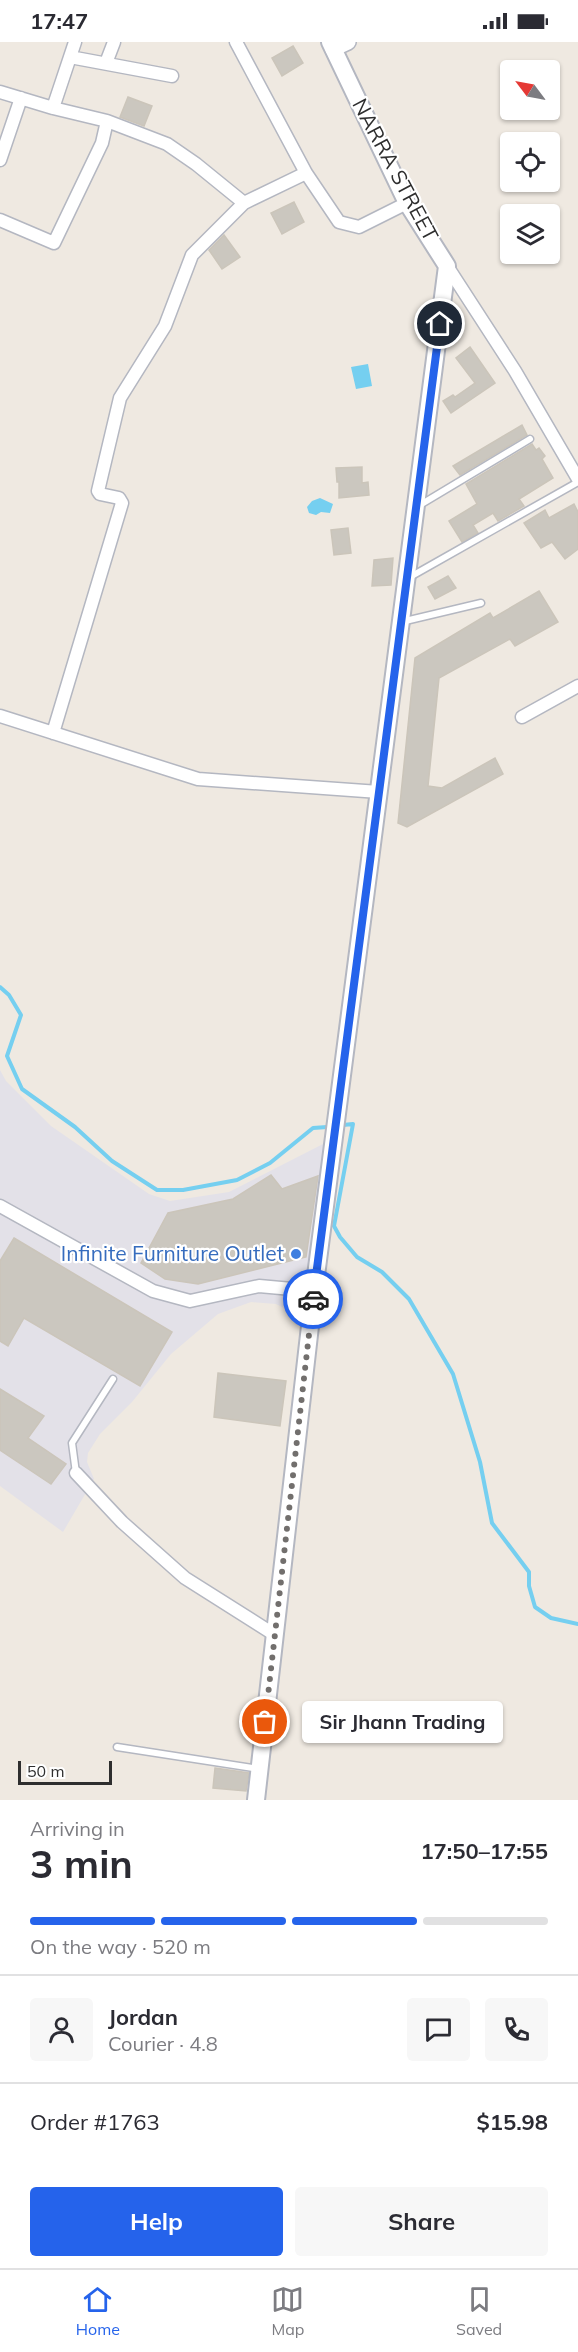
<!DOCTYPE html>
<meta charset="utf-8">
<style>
body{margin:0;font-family:Mulish,sans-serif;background:#f7f7f7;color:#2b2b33;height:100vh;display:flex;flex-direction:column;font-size:22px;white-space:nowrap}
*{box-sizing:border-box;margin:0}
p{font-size:20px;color:#7c7c81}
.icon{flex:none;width:33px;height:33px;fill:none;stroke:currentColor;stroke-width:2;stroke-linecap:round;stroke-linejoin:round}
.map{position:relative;height:1758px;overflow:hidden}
.sheet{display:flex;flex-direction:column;background:#fff;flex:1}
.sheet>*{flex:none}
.needle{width:39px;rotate:302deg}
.fabs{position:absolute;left:500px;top:18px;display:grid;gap:12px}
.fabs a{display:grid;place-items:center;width:60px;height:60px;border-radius:6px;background:#fff;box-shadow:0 2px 4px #0004;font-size:30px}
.scale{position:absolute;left:18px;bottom:15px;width:94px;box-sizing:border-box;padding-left:6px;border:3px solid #2e2e2e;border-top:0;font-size:16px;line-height:21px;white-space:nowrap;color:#2e2e2e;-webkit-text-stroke:4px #fff;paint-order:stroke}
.pin{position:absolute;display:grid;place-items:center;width:51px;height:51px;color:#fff;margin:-26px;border:3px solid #fff;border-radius:50%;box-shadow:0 2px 6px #0007}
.courier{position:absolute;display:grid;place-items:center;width:60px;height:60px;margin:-30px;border:4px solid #2563eb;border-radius:50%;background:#fff;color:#222;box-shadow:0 2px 8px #0007}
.bubble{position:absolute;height:42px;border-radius:6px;background:#fff;box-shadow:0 2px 4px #0004;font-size:20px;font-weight:700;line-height:42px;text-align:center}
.head em{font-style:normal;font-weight:700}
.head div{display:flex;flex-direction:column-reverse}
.head{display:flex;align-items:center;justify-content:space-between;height:102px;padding:0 30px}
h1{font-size:39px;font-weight:700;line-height:45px}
.bar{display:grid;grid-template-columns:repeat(4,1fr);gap:9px 6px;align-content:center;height:72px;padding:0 30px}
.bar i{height:8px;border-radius:4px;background:#e1e1e2}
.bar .on{background:#2563eb}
.bar p{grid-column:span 4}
.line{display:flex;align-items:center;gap:15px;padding:0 30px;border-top:2px solid #e1e1e2}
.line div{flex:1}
.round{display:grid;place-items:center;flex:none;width:63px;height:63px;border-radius:6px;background:#f7f7f7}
.primary-button{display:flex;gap:12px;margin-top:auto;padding:12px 30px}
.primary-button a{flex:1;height:69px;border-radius:6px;background:#2563eb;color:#fff;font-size:24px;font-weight:700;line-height:69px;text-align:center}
.primary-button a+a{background:#f7f7f7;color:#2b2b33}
.status{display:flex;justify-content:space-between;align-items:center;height:42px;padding:0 30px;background:#fff;direction:ltr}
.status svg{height:16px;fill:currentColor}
.dock{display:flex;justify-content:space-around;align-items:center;height:84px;border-top:2px solid #e1e1e2;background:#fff;font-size:16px;color:#7c7c81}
.dock a{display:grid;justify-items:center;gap:3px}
.dock .on{color:#2563eb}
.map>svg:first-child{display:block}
</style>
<div class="status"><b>17:47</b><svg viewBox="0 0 49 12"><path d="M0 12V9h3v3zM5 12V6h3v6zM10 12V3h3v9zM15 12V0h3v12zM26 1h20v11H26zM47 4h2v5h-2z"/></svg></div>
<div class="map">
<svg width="578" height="1758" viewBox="0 0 578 1758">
<rect width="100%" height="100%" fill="#efe9e1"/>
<path fill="#e3e1e8" d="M0 1028 6 1039 51 1084 149 1152 170 1159 229 1150 325 1101 304 1276 276 1262 251 1260 218 1272 171 1312 132 1360 100 1392 88 1411 87 1420 94 1437 63 1490 0 1444Z"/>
<path fill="#75cff0" d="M368 322 372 344 356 347 351 325Z
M320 456 333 462 330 471 321 470 316 473 309 471 307 465 312 459Z"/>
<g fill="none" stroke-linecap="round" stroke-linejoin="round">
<path stroke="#75cff0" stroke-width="4" d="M0 945 9 953 21 973 7 1014 22 1047 75 1085 112 1119 157 1148H183L237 1138 270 1121 313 1086 327 1085
M343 1083 353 1082 334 1184 340 1195 357 1215 382 1230 409 1257 453 1332 480 1420 492 1481 529 1530V1544L535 1565 551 1576 578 1582"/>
</g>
<path fill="#cbc7bf" stroke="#cbc5ba" stroke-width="1.5" d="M293 4 303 21 282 34 272 16Z
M128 55 152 64 144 84 120 75Z
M294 160 304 180 282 192 271 171Z
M224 193 240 215 222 227 209 208Z
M470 305 495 341 451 371 443 359 453 353 455 355 475 341 456 316Z
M522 383 527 393 460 433 453 424Z
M532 402 536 408 539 406 545 414 542 417 553 436 519 457 524 464 498 479 493 471 473 483 478 491 462 500 449 479 477 462 466 442Z
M362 425V441L368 440 369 453 339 456V440H337L336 426Z
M574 462 578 470V507L565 517 552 500 541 506 524 481 545 468 549 476Z
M348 486 351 511 334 513 331 488Z
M393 516 391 543 372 544 374 518Z
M448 534 456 546 435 557 428 545Z
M539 549 558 580 515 604 510 597 439 636 428 744 442 746 495 716 503 732 407 785 398 781 415 616 490 571 493 576Z
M271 1133 282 1147 318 1134 306 1215 198 1242 165 1237 141 1221 168 1171 233 1157Z
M14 1196 172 1290 140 1344 24 1276 8 1304 0 1299V1219Z
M218 1331 286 1339 280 1384 214 1375Z
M0 1347 44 1374 28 1396 66 1422 51 1442 0 1408Z
M215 1726 249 1731 246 1749 213 1746Z"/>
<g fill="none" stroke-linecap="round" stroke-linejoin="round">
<defs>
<path id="service" d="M420 463 530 397
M410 535 578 440
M401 580 481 561
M76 1431 72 1401 113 1337
M117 1705 259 1727"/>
<path id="minor" d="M236 0 306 131 339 180 359 185 407 161
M70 15 172 34
M106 21 114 0
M0 50 53 66 107 79 167 102 196 122 244 161
M53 66 75 0
M0 118 21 56
M0 178 54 201 102 101 107 79
M447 224 515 329 578 437
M0 674 198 737 379 750
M522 675 578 644
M53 691 122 461 119 456 100 452 98 449 120 356 165 284 192 213 244 161 306 131
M0 1164 153 1249 190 1259 259 1244 314 1249
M76 1431 122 1480 185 1536 275 1593"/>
<path id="tertiary" d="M333 7 348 0"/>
<path id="secondary" d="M256 1758 314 1249 447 224 407 161 330 0"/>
</defs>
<use href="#service" stroke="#b4b7c1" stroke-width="9"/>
<use href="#minor" stroke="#b4b7c1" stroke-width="15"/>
<use href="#tertiary" stroke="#b4b7c1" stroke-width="18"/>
<use href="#secondary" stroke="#b4b7c1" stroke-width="20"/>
<use href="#service" stroke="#fff" stroke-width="6"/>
<use href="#minor" stroke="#fff" stroke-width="12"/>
<use href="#tertiary" stroke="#fff" stroke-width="15"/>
<use href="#secondary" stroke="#fff" stroke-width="16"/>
</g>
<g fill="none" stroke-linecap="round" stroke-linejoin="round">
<path stroke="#726f6d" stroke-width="6" stroke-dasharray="0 10.8" d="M265 1680 313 1257"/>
<path stroke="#2563eb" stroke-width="8" d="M313 1257 440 282"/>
</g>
<circle fill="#3f7fe0" stroke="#fff" stroke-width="2" cx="296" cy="1212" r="6"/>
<g text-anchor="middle" stroke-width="4.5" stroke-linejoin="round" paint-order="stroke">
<g font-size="21" fill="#2e2e2e" stroke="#fff">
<text transform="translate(395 128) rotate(62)" y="7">NARRA STREET</text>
</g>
<g font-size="21" fill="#366cbe" stroke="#fff" text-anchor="end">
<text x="284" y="1219">Infinite Furniture Outlet</text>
</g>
</g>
</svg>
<div class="fabs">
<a><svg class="needle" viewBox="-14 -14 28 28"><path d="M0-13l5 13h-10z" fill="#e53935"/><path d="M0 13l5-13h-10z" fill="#7c7c81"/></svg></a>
<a><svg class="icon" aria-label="locate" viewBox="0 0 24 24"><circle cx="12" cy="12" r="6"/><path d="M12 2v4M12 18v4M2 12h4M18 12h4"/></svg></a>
<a><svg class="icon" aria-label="layers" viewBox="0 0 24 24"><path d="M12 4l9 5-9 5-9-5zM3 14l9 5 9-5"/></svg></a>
</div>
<div class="scale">50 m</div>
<div class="pin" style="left:265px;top:1680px;background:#ea580c"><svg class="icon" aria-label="bag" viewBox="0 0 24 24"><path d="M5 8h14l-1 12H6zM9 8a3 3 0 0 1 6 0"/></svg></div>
<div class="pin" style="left:440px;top:282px;background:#1f2937"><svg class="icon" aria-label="home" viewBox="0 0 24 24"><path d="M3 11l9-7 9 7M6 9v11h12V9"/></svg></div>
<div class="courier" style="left:313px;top:1257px"><svg class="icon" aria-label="car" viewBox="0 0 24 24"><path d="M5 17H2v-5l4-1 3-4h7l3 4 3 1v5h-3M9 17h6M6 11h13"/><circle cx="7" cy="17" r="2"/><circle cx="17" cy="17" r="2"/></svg></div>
<div class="bubble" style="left:302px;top:1659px;width:201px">Sir Jhann Trading</div>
</div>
<section class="sheet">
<div class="head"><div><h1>3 min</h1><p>Arriving in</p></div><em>17:50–17:55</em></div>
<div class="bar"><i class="on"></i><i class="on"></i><i class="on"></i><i></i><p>On the way · 520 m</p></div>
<div class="line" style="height:108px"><a class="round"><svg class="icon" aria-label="person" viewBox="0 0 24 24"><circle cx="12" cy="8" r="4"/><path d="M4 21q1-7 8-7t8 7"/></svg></a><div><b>Jordan</b><p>Courier · 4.8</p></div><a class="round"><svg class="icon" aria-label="chat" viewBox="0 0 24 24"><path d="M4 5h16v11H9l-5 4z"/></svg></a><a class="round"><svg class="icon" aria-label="phone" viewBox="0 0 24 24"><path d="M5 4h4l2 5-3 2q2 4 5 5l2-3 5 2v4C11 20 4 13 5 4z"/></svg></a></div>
<div class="line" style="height:78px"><div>Order #1763</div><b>$15.98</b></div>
<div class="primary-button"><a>Help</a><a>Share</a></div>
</section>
<nav class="dock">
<a class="on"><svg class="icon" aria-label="home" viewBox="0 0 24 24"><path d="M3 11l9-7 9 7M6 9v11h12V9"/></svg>Home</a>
<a><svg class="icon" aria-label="map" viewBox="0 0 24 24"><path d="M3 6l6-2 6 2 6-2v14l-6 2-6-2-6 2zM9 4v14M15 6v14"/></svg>Map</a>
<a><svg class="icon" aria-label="saved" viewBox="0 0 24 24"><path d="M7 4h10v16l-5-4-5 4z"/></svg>Saved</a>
</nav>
